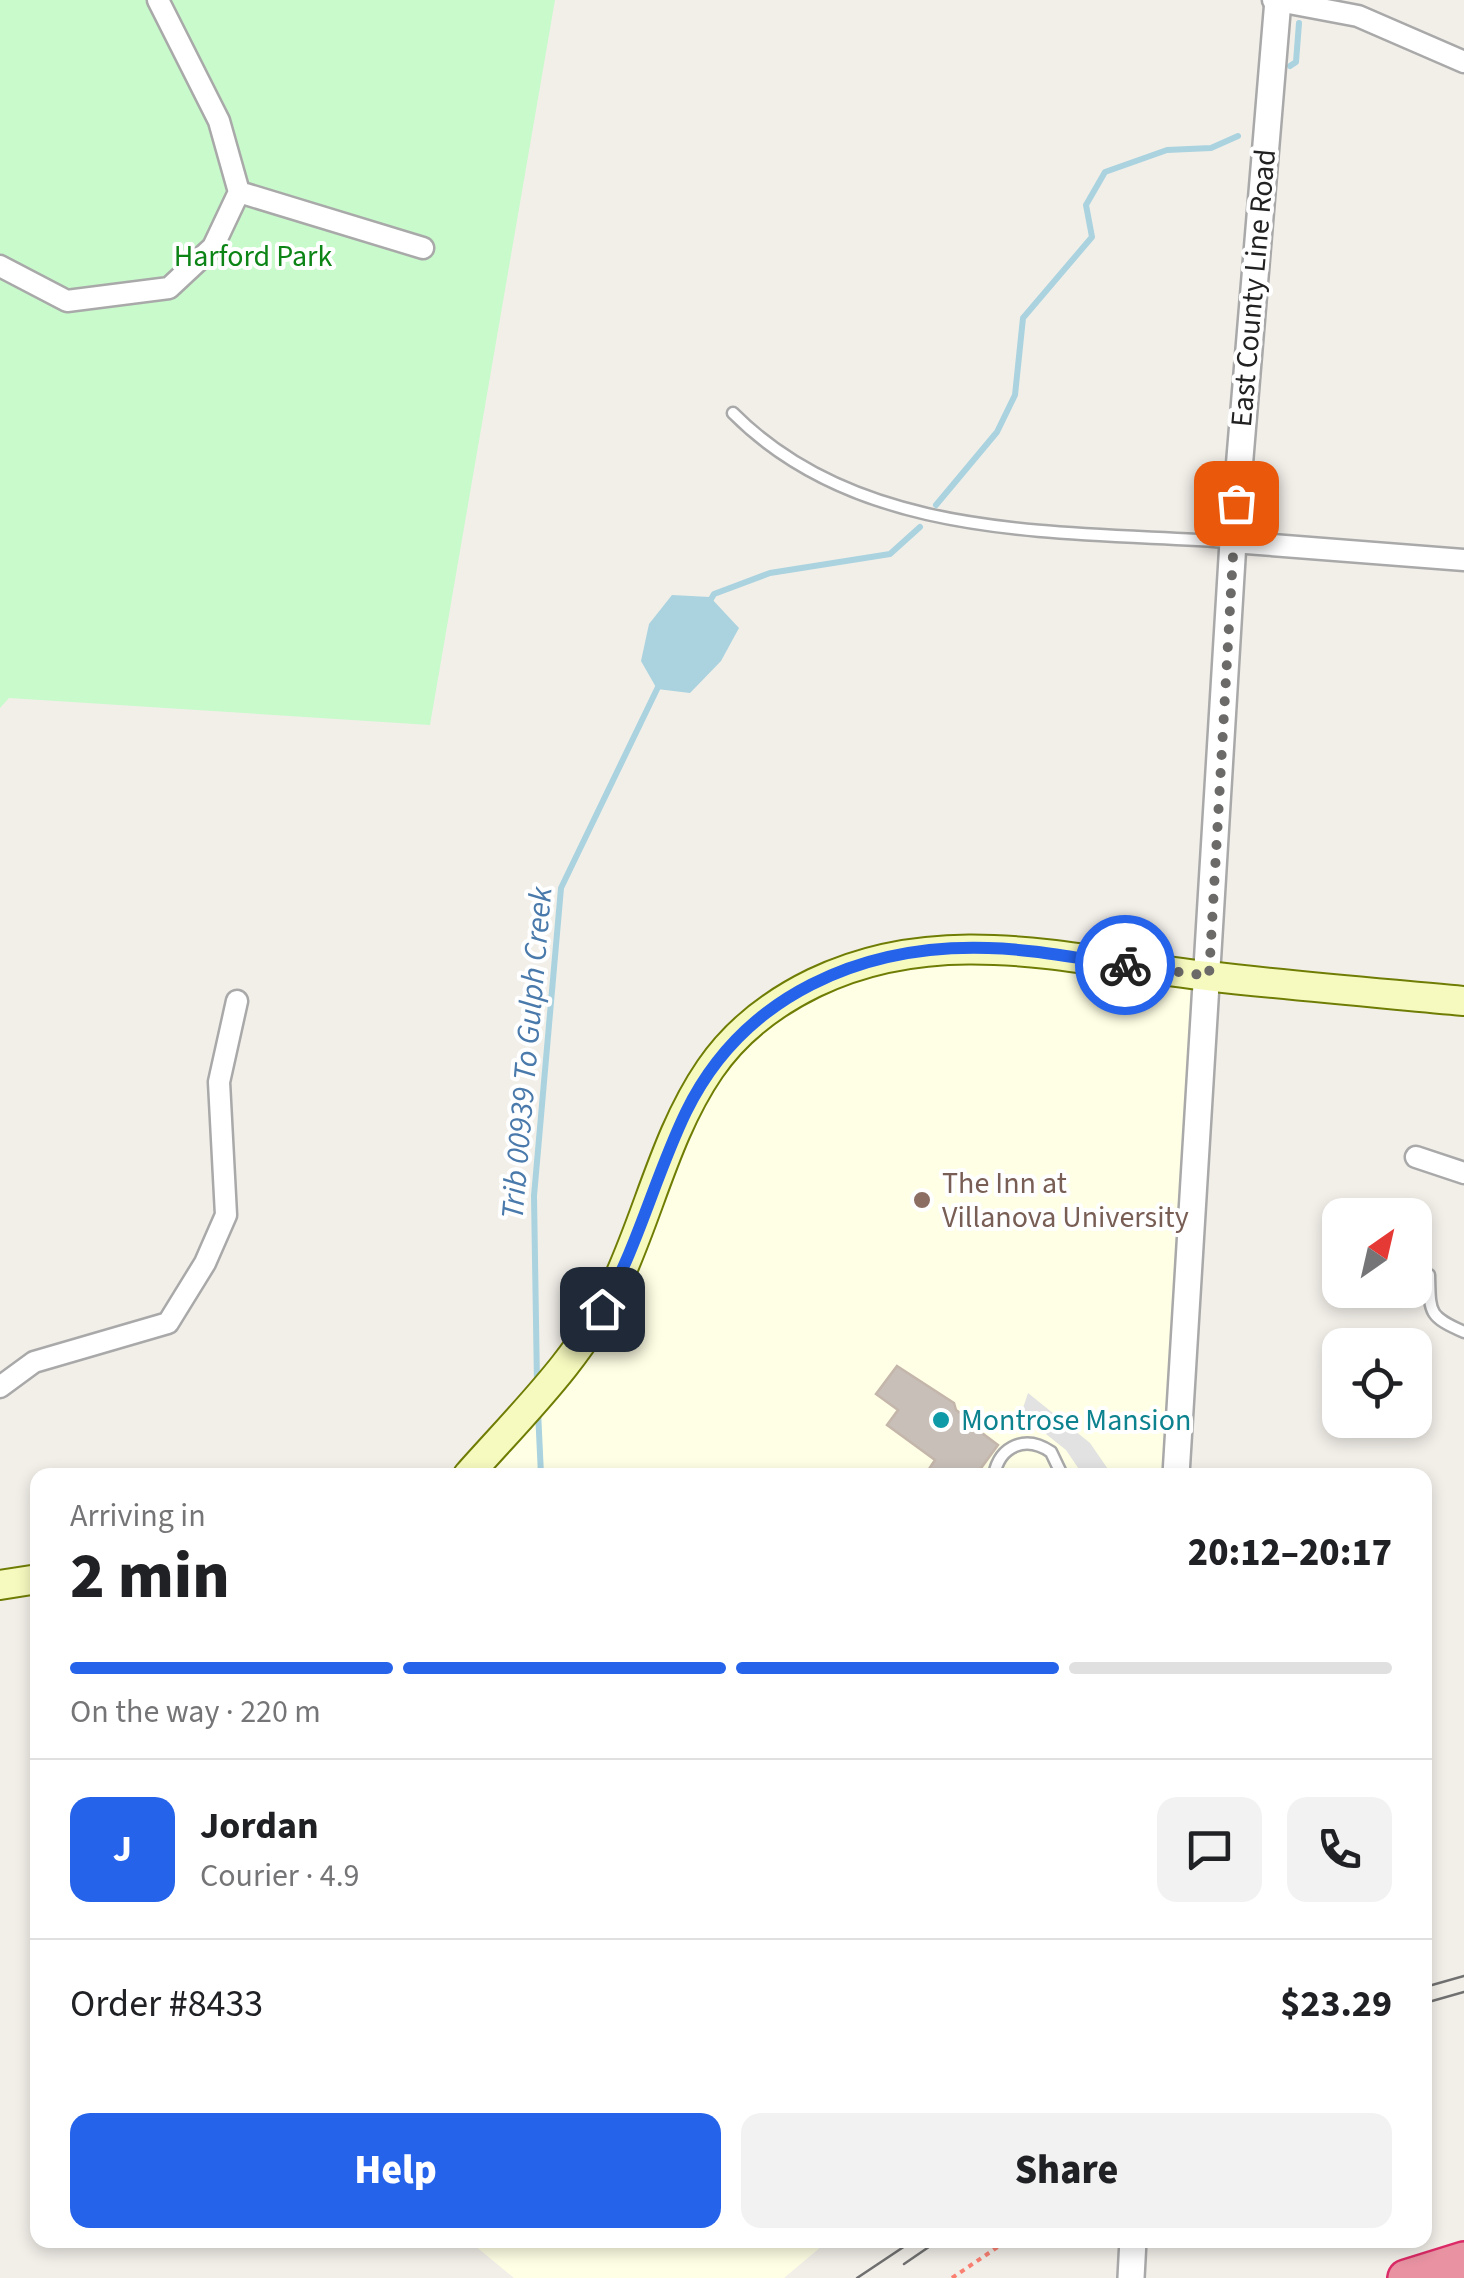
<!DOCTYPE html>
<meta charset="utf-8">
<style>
body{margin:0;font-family:"Source Sans 3",sans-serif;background:#f2f2f2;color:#202124;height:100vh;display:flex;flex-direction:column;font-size:38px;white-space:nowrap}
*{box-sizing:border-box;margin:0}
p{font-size:32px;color:#757577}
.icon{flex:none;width:55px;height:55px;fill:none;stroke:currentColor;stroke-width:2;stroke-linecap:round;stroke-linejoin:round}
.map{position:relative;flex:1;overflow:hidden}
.sheet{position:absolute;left:30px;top:1468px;width:1402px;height:780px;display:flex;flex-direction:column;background:#fff;border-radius:20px;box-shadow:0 5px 15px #0003}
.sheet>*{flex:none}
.needle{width:65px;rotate:34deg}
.controls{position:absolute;left:1322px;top:1198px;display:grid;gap:20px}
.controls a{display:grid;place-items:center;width:110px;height:110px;border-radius:20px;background:#fff;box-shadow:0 5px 15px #0003;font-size:50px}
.pin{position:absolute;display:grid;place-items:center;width:85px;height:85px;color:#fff;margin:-42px;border-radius:20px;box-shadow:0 5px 15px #0006}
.courier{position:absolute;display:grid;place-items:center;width:100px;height:100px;margin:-50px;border:8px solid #2563eb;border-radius:50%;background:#fff;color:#222;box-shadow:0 2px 12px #0007}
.head em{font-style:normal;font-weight:800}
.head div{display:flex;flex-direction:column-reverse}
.head{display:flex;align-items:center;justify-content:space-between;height:170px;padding:0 40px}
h1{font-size:65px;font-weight:800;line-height:75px}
.bar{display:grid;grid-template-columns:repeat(4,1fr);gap:15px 10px;align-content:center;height:120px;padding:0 40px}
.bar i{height:12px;border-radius:8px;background:#e0e0e0}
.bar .selected{background:#2563eb}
.bar p{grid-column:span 4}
.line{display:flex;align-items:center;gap:25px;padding:0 40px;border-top:2px solid #e0e0e0}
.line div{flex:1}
.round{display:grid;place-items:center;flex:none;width:105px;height:105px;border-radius:20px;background:#f2f2f2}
.cta{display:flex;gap:20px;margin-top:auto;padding:20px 40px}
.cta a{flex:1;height:115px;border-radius:20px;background:#2563eb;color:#fff;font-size:40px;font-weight:800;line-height:115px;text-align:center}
.cta a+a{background:#f2f2f2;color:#202124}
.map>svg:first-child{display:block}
</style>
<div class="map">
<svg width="1464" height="2278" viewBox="0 0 1464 2278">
<rect width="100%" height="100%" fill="#f2efe9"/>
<path fill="#ffffe5" d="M888 954 1209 976 1176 1475H468L580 1347 685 1113 739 1034Z
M468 2240H829L784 2278H514Z"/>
<path fill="#c8facc" d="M0 0H555L430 725 9 698 0 708Z"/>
<path fill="#e2e2e2" d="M1028 1393 1090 1443 1112 1475H1083L1066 1450 1021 1414Z"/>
<path fill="#aad3df" d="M672 595 710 597 739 628 721 661 690 693 657 689 641 661 649 624Z"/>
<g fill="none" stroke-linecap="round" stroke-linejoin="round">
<path stroke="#aad3df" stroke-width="6" d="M1290 66 1296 62 1299 23
M936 505 997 432 1015 395 1023 318 1092 237 1086 205 1105 172 1167 150 1211 148 1238 136
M707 606 714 594 770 573 890 554 920 527
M537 1384 534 1196 561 888 659 685
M538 1411 541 1475"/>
</g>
<path fill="#c7bfb8" stroke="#c4b6ab" stroke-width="2.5" d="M897 1366 954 1403 956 1410 972 1421 970 1424 998 1445 976 1475H925L935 1460 887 1425 898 1410 876 1394Z"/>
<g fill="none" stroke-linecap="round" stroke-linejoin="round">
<defs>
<path id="service" d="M733 413C862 543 1061 530 1231 542
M1429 1275C1430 1313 1428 1316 1464 1332
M994 1475C1000 1445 1026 1435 1051 1452L1062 1475"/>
<path id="minor" d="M158 0 219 121 239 192
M1273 0 1358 16 1464 62
M0 266 67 301 169 288 213 247 239 192 423 248
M1233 542 1464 560
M1416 1157 1464 1173
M0 1387 34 1362 168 1323 205 1263 226 1215 219 1082 237 1001"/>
<path id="tertiary" d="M1176 1475 1233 542 1278 0
M1131 2278 1133 2240"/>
<path id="secondary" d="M468 1475C521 1415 582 1357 616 1284 649 1214 666 1133 710 1069 736 1031 773 1003 814 983 942 921 1073 961 1207 976 1293 986 1379 993 1464 1001
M0 1585 38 1579"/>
<path id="motorway" d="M1406 2278 1464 2260"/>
</defs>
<use href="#service" stroke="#a9a9a9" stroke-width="15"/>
<use href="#minor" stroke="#a9a9a9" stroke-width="25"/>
<use href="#tertiary" stroke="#a9a9a9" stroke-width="30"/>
<use href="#secondary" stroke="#707d05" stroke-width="32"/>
<use href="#motorway" stroke="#dc2a67" stroke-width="40"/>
<path stroke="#fa8072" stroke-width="4" stroke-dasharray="5 5" stroke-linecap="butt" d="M952 2278 1008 2240"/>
<use href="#service" stroke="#fff" stroke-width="10"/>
<use href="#minor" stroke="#fff" stroke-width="20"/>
<use href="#tertiary" stroke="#fff" stroke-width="25"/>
<use href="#secondary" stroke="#f7fabf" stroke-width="28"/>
<use href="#motorway" stroke="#e892a2" stroke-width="35"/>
<path stroke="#707070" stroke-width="2.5" d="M1425 1987 1464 1976
M1425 2003 1464 1992
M904 2264 939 2240
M857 2278 914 2240"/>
</g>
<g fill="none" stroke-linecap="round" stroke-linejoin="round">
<path stroke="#6b6a68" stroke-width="10" stroke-dasharray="0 18" d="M1125 965 1209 976 1236 503"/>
<path stroke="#2563eb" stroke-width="12" d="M602 1309C638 1247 655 1176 686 1112 743 995 862 944 988 948 1033 949 1080 959 1125 965"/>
</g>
<circle fill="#8d6e63" stroke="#fff" stroke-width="4" cx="922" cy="1200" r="10"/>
<circle fill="#0f9aa8" stroke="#fff" stroke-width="4" cx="941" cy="1420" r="10"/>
<g text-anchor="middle" stroke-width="8" stroke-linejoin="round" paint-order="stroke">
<g font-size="30" fill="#0c8416" stroke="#fff">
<text x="253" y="266">Harford Park</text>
</g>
<g font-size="30" fill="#222" stroke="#fff">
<text transform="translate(1253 288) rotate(-85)" y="10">East County Line Road</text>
</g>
<g font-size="30" fill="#785e54" stroke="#fff" text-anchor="start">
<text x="942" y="1193">The Inn at<tspan x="942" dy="34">Villanova University</tspan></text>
</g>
<g font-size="30" fill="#0d838f" stroke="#fff" text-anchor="start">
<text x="961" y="1430">Montrose Mansion</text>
</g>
<g font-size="32" font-style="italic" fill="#4a7aab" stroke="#fff">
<text transform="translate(526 1053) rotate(-85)" y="11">Trib 00939 To Gulph Creek</text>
</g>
</g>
</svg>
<div class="controls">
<a><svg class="needle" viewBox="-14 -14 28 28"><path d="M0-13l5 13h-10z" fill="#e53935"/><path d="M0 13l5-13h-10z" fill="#757577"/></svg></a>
<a><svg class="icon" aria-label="locate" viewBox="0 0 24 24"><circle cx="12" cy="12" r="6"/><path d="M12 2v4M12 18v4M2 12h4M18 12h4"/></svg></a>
</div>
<div class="pin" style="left:1236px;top:503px;background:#ea580c"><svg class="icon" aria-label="bag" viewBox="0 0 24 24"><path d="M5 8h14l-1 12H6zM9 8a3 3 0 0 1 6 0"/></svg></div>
<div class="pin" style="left:602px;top:1309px;background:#1f2937"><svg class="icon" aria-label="home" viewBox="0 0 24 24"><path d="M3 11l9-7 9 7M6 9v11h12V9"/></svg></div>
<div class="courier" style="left:1125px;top:965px"><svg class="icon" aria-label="bike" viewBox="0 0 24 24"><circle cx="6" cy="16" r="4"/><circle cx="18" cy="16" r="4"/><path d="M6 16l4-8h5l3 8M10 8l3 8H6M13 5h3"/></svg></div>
<section class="sheet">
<div class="head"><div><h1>2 min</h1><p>Arriving in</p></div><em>20:12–20:17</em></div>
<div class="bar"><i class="selected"></i><i class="selected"></i><i class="selected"></i><i></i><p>On the way · 220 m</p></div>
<div class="line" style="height:180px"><b class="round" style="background:#2563eb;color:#fff">J</b><div><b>Jordan</b><p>Courier · 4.9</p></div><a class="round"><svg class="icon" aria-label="chat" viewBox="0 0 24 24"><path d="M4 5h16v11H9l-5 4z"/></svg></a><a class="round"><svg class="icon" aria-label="phone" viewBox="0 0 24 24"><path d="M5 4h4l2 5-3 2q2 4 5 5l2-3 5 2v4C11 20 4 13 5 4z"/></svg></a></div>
<div class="line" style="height:130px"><div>Order #8433</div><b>$23.29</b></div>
<div class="cta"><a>Help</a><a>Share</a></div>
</section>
</div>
